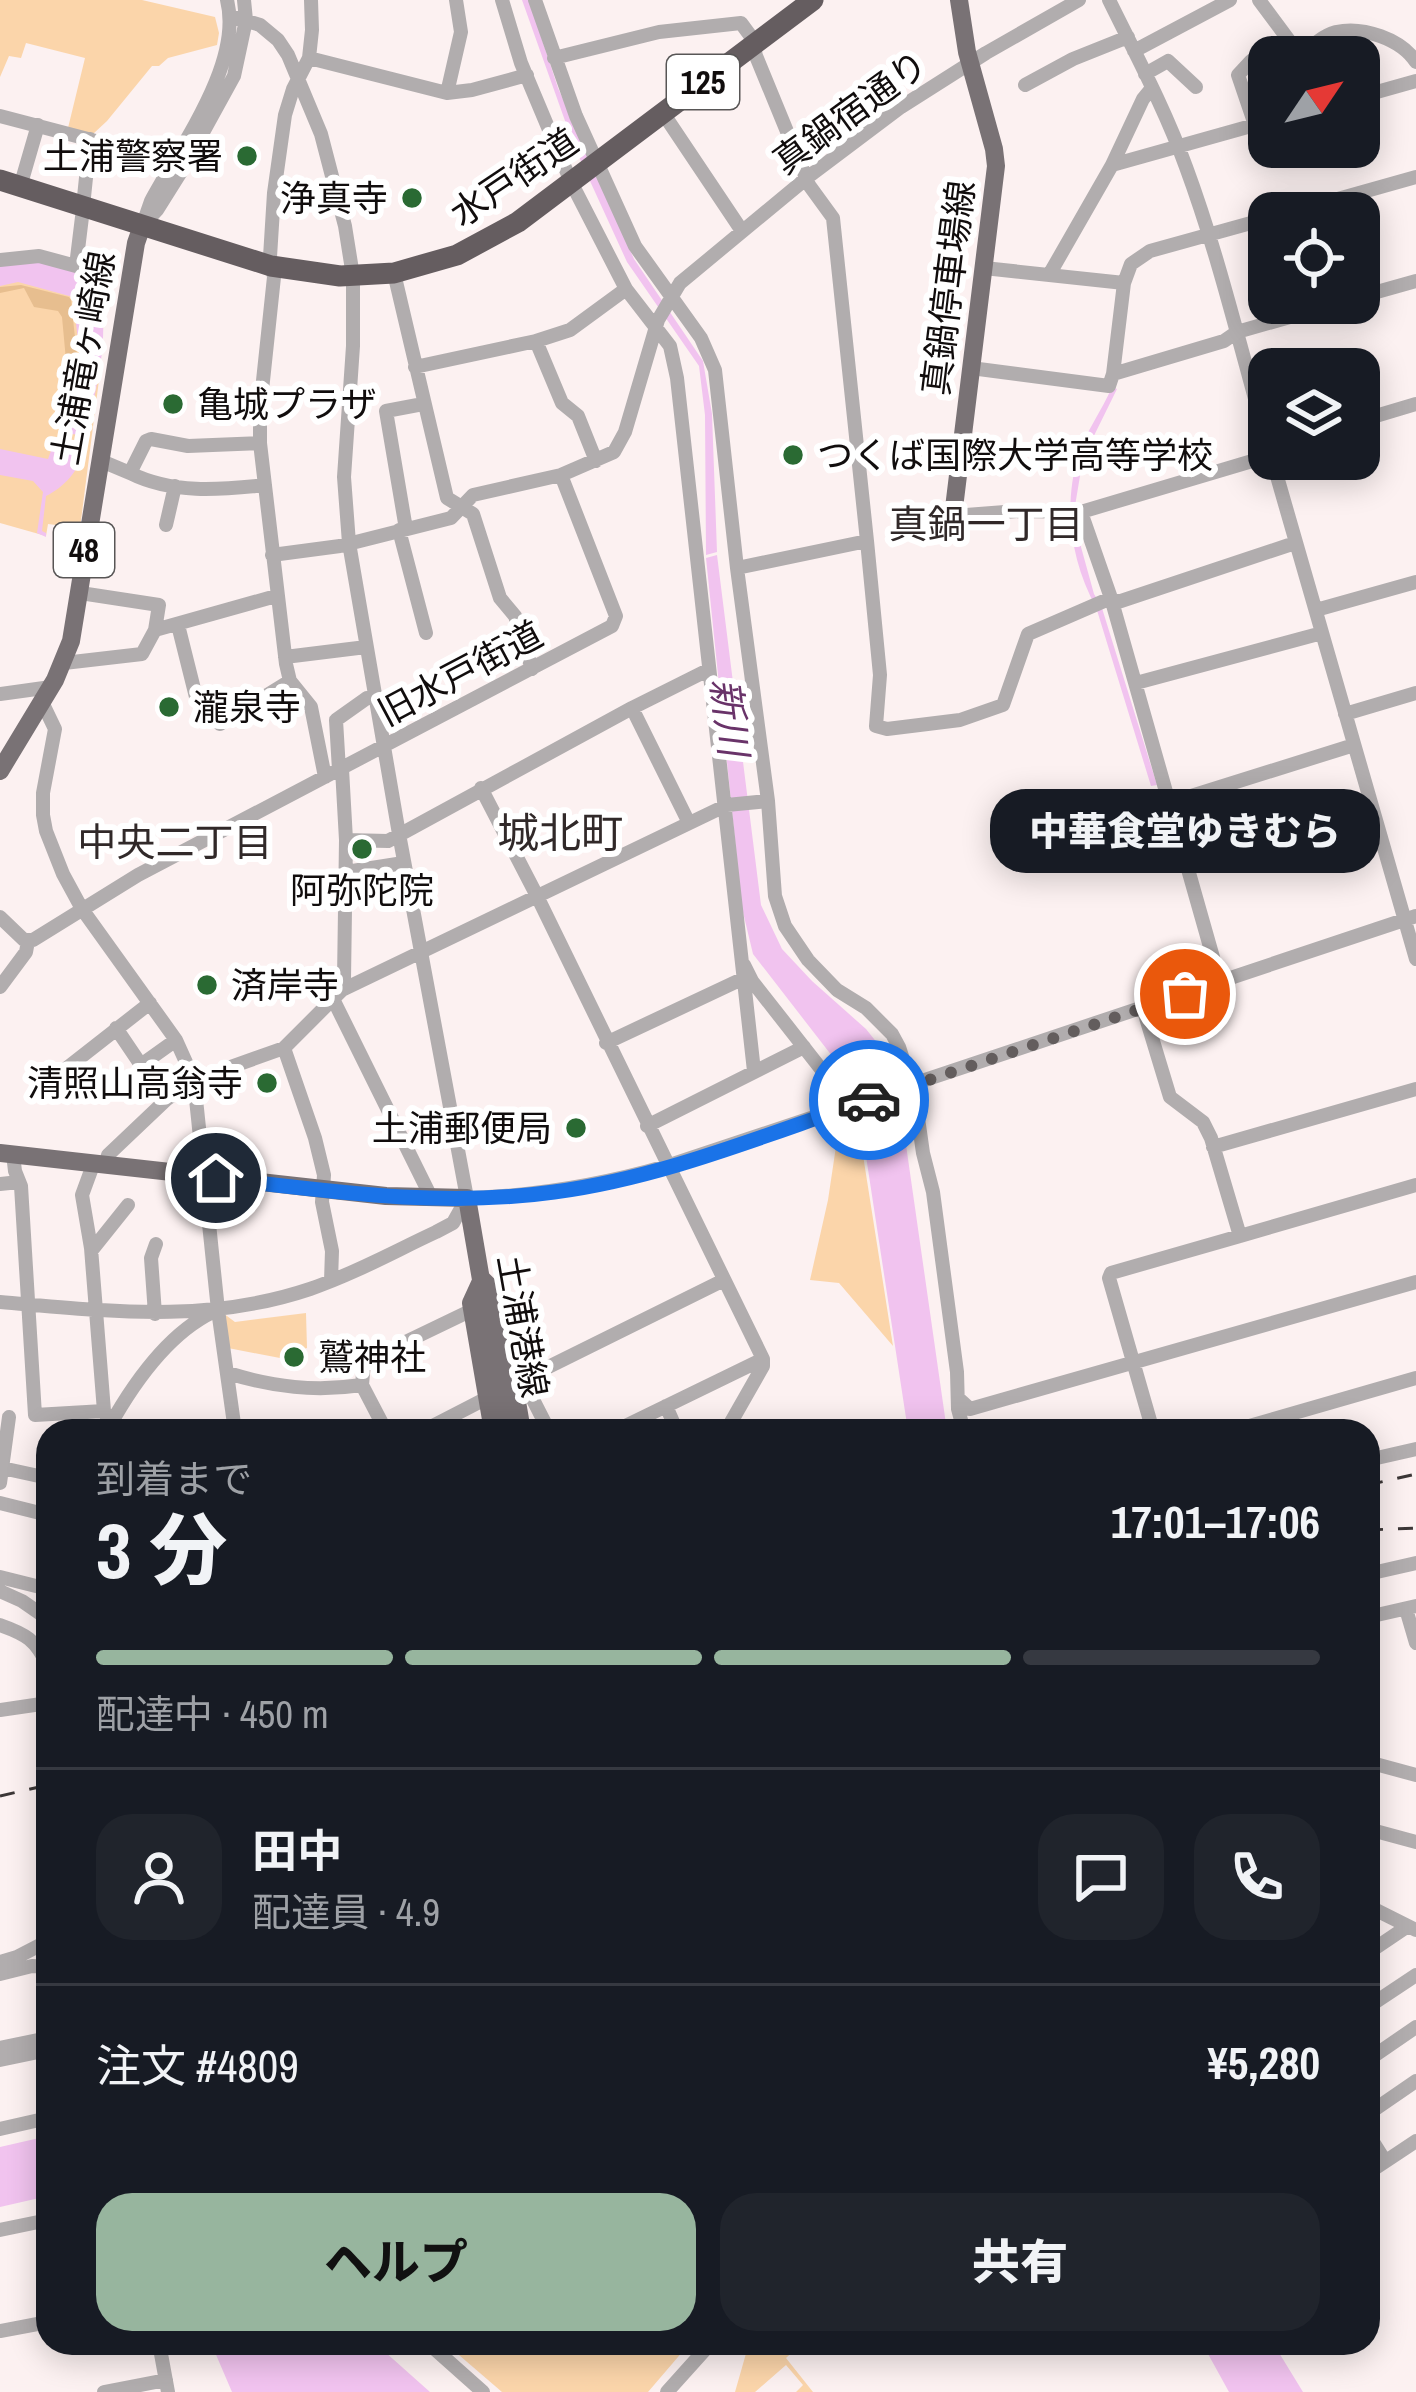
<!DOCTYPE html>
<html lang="ja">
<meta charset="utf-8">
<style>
body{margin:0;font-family:"Archivo Narrow","Noto Sans JP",sans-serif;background:#20242c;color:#f1f3f6;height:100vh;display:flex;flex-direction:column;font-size:45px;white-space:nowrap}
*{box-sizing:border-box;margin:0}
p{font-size:39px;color:#9ea1a6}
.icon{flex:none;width:66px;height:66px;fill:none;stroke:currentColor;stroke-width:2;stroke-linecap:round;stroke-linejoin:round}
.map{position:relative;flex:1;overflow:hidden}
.drawer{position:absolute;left:36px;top:1419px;width:1344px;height:936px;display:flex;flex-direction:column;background:#171b24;border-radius:36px;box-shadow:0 6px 30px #0003}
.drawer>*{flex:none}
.needle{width:78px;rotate:55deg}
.tools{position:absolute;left:1248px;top:36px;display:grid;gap:24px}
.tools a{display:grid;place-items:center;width:132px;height:132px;border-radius:24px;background:#171b24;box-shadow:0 6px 30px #0003;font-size:60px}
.pin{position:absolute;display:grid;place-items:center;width:102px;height:102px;color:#fff;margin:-51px;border:6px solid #fff;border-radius:50%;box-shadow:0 3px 12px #0007}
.courier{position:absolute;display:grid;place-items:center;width:120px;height:120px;margin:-60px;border:9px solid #1a73e8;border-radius:50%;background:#fff;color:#222;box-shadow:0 3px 15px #0007}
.bubble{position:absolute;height:84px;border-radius:36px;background:#171b24;box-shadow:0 6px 30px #0003;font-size:39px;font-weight:800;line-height:84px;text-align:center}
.summary em{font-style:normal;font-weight:800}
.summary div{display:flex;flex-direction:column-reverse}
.summary{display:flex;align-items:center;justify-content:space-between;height:204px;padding:0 60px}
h1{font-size:78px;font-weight:800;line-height:90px}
.bar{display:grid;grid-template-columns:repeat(4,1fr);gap:18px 12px;align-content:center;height:144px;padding:0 60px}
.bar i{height:15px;border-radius:9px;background:#363941}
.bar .on{background:#97b59e}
.bar p{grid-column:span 4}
.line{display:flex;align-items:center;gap:30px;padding:0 60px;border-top:3px solid #363941}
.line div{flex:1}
.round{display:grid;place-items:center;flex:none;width:126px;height:126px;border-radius:36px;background:#20242c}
.primary-button{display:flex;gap:24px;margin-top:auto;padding:24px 60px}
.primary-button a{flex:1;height:138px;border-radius:36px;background:#97b59e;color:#111;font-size:48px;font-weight:800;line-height:138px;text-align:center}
.primary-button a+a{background:#20242c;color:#f1f3f6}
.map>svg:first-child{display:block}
</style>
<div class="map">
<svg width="1416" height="2392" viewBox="0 0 1416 2392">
<rect width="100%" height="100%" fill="#fcf1f1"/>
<path fill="#fbd5aa" d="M0 0H142L215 17 219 33 217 45 168 58 159 66H152L107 121 93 134 68 128 85 58 26 43 21 58 9 56 0 77Z
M0 261 80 269 95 284 105 305 99 380 80 528 48 524 46 536 0 523Z
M841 1113 857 1117 893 1346 839 1283 810 1280 828 1200Z
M223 1313 235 1322 306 1313 307 1348 280 1358 228 1348Z
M445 2343H690L648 2392H502Z
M749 2343H802L786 2358 813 2392H796L803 2385 786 2365 755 2392H735Z"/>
<path fill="#e7be8f" d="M21 285 69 297 71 300 78 366 68 411 72 420 67 432 62 428 66 360 62 317 58 311 34 307 24 288 0 293V287Z"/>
<path fill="#f1c3ef" d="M522 0H529L558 88 634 259 703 361 712 414 717 552 706 555 705 415 699 366 627 262 574 146Z
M26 258C43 262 66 264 81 273 123 298 94 396 86 435L69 434 74 419 69 411 81 367 73 297 18 282 0 286V263Z
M1112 387 1117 389 1083 458 1073 518 1094 594 1101 605 1157 785 1151 786 1096 607C1071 562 1063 506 1078 457 1085 432 1102 411 1112 387Z
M66 441 78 445 83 452C79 471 63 488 46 496L42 531 46 533V537L37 533 43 492 33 481 0 475V449L48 459 52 448 58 449 61 442Z
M717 555 761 905 782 949 812 981 866 1029 882 1049 888 1063 903 1124 947 1431H908L860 1117 846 1074 753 954 742 908 706 558Z
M48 2136V2196L0 2207V2147Z
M211 2343H375L430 2392H232Z
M1202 2343H1273L1303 2392H1229Z"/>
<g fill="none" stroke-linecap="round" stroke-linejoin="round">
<path stroke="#b1adae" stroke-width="14" d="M311 0 312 30 309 58 293 89 285 115 274 193 270 257 274 277 260 409V443L286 664 290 681 311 707 325 777
M502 0 521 63 571 182 626 289 670 346 677 378 754 1071
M535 0 576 116 635 246 701 338 715 370 737 568 768 801 775 896 785 926 808 960 837 990 866 1008 892 1034 899 1047 915 1097 923 1153 933 1192 957 1372 958 1409 964 1431
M1109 0C1136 55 1165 109 1186 167 1220 259 1242 355 1269 449
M1259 0 1299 54 1303 55C1313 45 1322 36 1336 32 1363 26 1401 39 1416 62
M1134 51 1230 0
M309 58 447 93 472 90 527 75
M554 58 659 32 741 23 752 38 756 56 809 185 833 218 867 541
M1251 61 1238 75 1255 125
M1145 74 1168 61 1196 87
M1025 85 1073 59 1128 37
M447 93 461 32 456 0
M1359 97 1416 81
M663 113 742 231
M0 116 172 161
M1112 165 1269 121
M20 187 38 125
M84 197 90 139
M1288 213 1416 177
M144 221 151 201C181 145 243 63 227 0
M142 226 157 210 184 167 234 76 246 20 244 0
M0 260 39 256 76 266 82 217
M984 268 1124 283 1131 264 1150 251 1269 218
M394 273 447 498 473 514 500 598 515 616 532 669
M1049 275 1112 165 1143 99 1152 88
M1124 283 1113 374 1224 341 1237 332 1339 303
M1359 297 1416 281
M536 341 570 330 626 289
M415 367 536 341 562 403 578 416 596 461
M971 368 1109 386 1113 374
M1359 421 1416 404
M1272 459 1416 959
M99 460 130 473 146 441 151 439 188 446 260 443
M130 473C172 494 219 490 265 485
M1081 512 1111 598 1220 982
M953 516 1018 511 1081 512 1269 456
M166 525 175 486
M406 529 386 411 423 404
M399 530 426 633
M272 555 340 546 451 518 473 495 561 475 614 452 625 432 658 320 680 283 808 177 901 107 986 53 1079 0
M737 568 867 541 880 675 876 726 887 729 960 720 1003 705 1028 634 1111 598 1118 602 1295 543
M87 594 159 605 155 630
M1316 610 1416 582
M178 625 197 701 212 697 226 721
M285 657 358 648
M64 663 142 654 155 630 276 596
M1136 683 1322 633
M0 694 51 687
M42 702 55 729 43 793V815L46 831 63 874 82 909 176 1040 194 1080 218 1310 235 1431
M632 708 689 823
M1345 714 1416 693
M220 724 290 681
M342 769 346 840 344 979 342 990
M339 770 336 720 367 698
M481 788 537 896 763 1359V1366L726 1431
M1169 803 1354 745
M346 840 388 841 632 708 708 670
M346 872 397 864
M0 917 24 940H33L138 875 612 626 616 616 561 475
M744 965 752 981 821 1069 828 1088V1113
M0 987 26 952 28 941
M333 999 432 1199
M1143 1008 1170 1097 1203 1122 1211 1138 1240 1236 1111 1273 1109 1278 1153 1431
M116 1028 141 1065 176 1040
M606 1043 742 979
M49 1082 150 1003
M647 1126 804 1047
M1213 1147 1416 1089
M13 1154 15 1171 21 1186 35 1415 104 1411
M93 1165 82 1195 91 1248 104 1411 110 1423
M105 1166 108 1155 167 1099 194 1080 284 1048
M0 1184 19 1182
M467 1198C536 1196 601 1185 667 1166L1416 916
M1240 1236 1416 1185
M92 1250 128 1205
M331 1281 332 1251 322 1202 324 1175 315 1138 284 1048 342 990 727 805 768 801
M0 1302C107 1311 206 1324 310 1289 354 1274 395 1251 436 1232L453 1223 467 1198 399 834 349 543 344 477 353 346V276L345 226 321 134 288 55 278 40 260 25 231 16
M155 1314 151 1258 156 1244
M228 1373C273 1387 315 1392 362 1385
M523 1380 549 1431
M514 1384 724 1280
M959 1399 970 1409 1416 1282
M666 1406 677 1431
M109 1427C133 1384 167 1334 213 1312
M386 1431 362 1385 364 1362 470 1311
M423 1431 487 1398
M615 1431 763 1359
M1232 1431 1416 1378
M1368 1460 1416 1449
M2 1468 48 1478
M0 1483 9 1417
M0 1503 48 1515
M1368 1574 1416 1563
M0 1577 48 1589
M0 1591 22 1601 48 1619
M1406 1609 1416 1643
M1368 1617 1416 1606
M0 1625C26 1634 36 1640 48 1666
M0 1710 48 1703
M1368 1762 1416 1775
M1368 1784 1369 1757
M1368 1829 1416 1842
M1368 1906 1416 1930
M1368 1953 1408 1926
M0 1962 17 1957 48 1941
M0 1974 32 1966 48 1967
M1368 2007 1416 1975
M0 2048 48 2038
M0 2060 48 2050
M1368 2060 1416 2027
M1368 2114 1416 2081
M0 2129 48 2118
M1368 2134 1385 2161
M1368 2173 1416 2141
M0 2230 48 2220
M0 2331 48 2322
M159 2343 168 2392
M428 2343 483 2392
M104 2392 166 2380
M667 2392 711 2343"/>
<path stroke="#797275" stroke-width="18" d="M953 516 996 166 994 149 967 52 959 0
M0 771 55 680 71 641 136 243 142 226
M0 1153 386 1196 467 1198 507 1431
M482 1279 499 1296 522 1431
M482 1279 471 1303 493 1431"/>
<path stroke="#655d60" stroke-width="21" d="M0 180 271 266 340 276 394 273 457 255 518 222 813 0"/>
<path stroke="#3c3737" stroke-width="3" stroke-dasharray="15 15" stroke-linecap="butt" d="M1368 1485 1416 1474
M1368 1530 1416 1528
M0 1796 48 1785"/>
</g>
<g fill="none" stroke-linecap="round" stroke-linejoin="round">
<path stroke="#635d5d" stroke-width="12" stroke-dasharray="0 21.6" d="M869 1100 1185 994"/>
<path stroke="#1a73e8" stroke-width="15" d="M216 1178C328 1191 441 1208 554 1192 662 1178 767 1134 869 1100"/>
</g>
<g fill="#2a6a33" stroke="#fff" stroke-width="4.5">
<circle cx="247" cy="156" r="12"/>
<circle cx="412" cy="198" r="12"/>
<circle cx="173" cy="404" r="12"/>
<circle cx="793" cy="455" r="12"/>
<circle cx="169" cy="707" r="12"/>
<circle cx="362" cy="849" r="12"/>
<circle cx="207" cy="985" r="12"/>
<circle cx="267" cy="1083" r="12"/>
<circle cx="576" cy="1128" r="12"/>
<circle cx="294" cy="1357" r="12"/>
</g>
<g text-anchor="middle" stroke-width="12" stroke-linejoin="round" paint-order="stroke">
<g fill="#fff" stroke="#585656" stroke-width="3">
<rect x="667" y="55" width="72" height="54" rx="9"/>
<rect x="54" y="523" width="60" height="54" rx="9"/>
</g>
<g font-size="33" font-weight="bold" fill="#110d0d">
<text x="703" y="94">125</text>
<text x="84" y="562">48</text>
</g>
<g font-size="36" fill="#110d0d" stroke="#fff">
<text transform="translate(850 112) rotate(-36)" y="13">真鍋宿通り</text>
<text transform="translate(514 177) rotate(-34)" y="13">水戸街道</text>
<text transform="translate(948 288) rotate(-83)" y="13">真鍋停車場線</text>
<text transform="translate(83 358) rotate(-80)" y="13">土浦竜ヶ崎線</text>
<text transform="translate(460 673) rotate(-28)" y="13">旧水戸街道</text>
<text transform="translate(523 1326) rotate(80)" y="13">土浦港線</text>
</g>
<g font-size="36" fill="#110d0d" stroke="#fff" text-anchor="start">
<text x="223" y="169" text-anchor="end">土浦警察署</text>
<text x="388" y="211" text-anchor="end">浄真寺</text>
<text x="197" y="417">亀城プラザ</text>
<text x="817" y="468">つくば国際大学高等学校</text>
<text x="193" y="720">瀧泉寺</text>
<text x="362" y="903" text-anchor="middle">阿弥陀院</text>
<text x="231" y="998">済岸寺</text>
<text x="243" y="1096" text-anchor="end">清照山高翁寺</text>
<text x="552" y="1141" text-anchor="end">土浦郵便局</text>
<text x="318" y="1370">鷲神社</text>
</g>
<g font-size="39" fill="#312929" stroke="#fff">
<text x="986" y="538">真鍋一丁目</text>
<text x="175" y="856">中央二丁目</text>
</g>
<g font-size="39" font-style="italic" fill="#693369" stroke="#fff">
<text transform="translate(730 717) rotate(83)" y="14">新川</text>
</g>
<g font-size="42" fill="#312929" stroke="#fff">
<text x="560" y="848">城北町</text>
</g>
</g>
</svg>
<div class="tools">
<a><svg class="needle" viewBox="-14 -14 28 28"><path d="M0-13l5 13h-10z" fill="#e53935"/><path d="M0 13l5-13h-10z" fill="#9ea1a6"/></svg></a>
<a><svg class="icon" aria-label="locate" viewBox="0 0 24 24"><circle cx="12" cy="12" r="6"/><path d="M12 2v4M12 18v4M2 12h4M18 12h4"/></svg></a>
<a><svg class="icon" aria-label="layers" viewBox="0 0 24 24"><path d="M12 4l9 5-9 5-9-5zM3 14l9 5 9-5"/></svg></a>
</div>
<div class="pin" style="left:1185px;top:994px;background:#ea580c"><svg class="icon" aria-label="bag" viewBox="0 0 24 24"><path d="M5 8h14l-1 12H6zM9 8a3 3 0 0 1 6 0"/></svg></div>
<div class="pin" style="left:216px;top:1178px;background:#1f2937"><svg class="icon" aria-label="home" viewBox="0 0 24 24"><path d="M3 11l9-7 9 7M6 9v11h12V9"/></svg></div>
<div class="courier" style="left:869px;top:1100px"><svg class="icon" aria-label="car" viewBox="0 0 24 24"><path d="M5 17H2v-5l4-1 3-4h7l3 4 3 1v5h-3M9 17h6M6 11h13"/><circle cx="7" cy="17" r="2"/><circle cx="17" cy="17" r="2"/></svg></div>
<div class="bubble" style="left:990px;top:789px;width:390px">中華食堂ゆきむら</div>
<section class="drawer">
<div class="summary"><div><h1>3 分</h1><p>到着まで</p></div><em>17:01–17:06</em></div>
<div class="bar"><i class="on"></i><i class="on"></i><i class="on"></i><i></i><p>配達中 · 450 m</p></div>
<div class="line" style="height:216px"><a class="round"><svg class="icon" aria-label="person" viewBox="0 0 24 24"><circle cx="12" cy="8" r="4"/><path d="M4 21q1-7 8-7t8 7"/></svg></a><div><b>田中</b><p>配達員 · 4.9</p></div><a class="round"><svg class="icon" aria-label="chat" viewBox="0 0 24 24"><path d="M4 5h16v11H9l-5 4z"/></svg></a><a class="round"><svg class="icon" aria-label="phone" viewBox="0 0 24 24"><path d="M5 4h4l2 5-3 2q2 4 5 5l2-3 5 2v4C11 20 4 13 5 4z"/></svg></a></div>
<div class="line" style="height:156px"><div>注文 #4809</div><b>¥5,280</b></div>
<div class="primary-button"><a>ヘルプ</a><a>共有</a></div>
</section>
</div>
